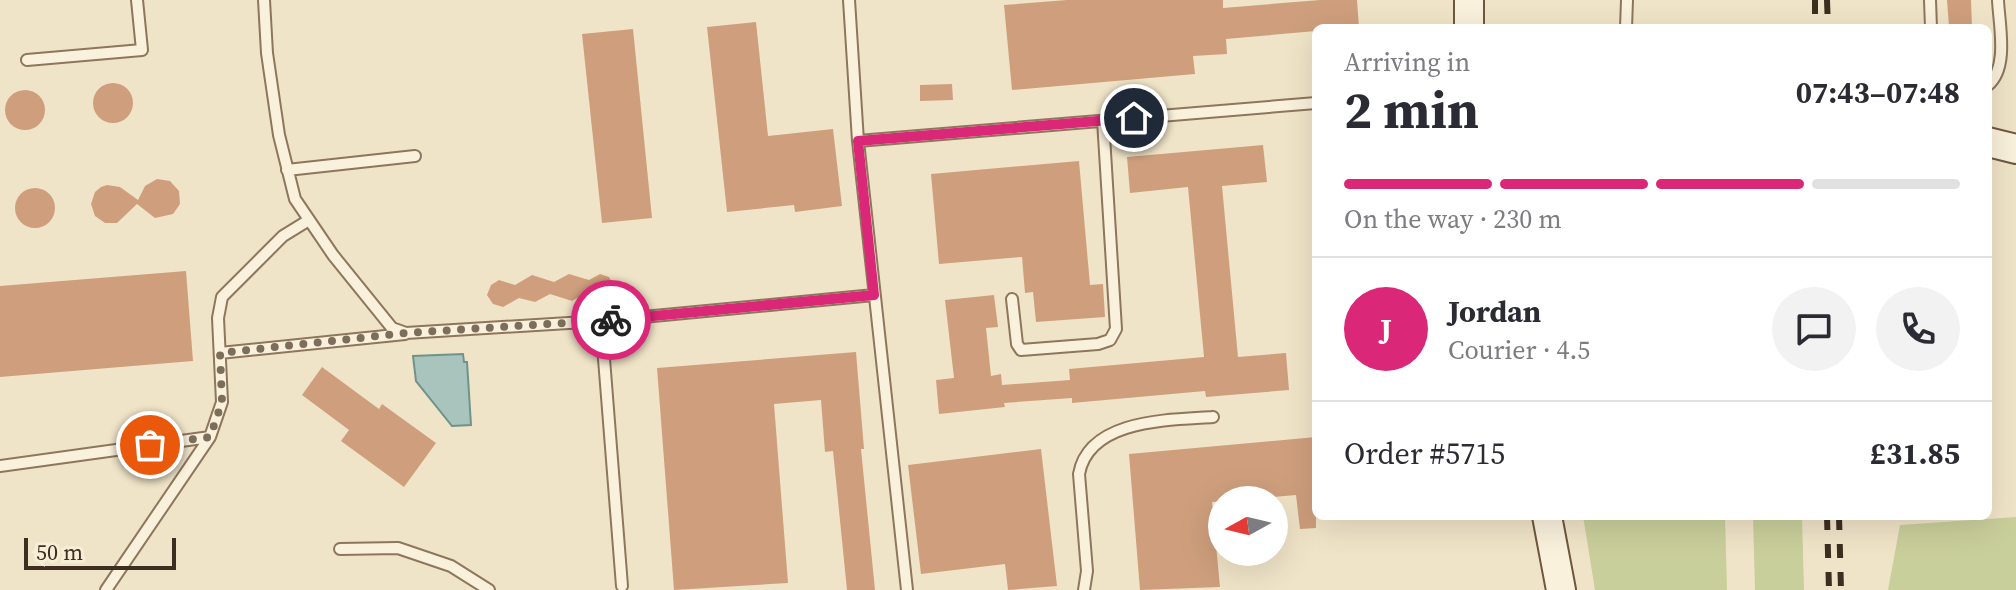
<!DOCTYPE html>
<meta charset="utf-8">
<style>
body{margin:0;font-family:"Source Serif 4",serif;background:#f2f2f3;color:#2b2b33;height:100vh;display:flex;flex-direction:column;font-size:30px;white-space:nowrap}
*{box-sizing:border-box;margin:0}
p{font-size:26px;color:#7c7c81}
.icon{flex:none;width:44px;height:44px;fill:none;stroke:currentColor;stroke-width:2;stroke-linecap:round;stroke-linejoin:round}
.map{position:relative;flex:1;overflow:hidden}
.panel{position:absolute;left:1312px;top:24px;width:680px;height:496px;display:flex;flex-direction:column;background:#fff;border-radius:12px;box-shadow:0 8px 32px #0002}
.panel>*{flex:none}
.needle{width:52px;rotate:262deg}
.tools{position:absolute;left:1208px;top:486px;display:grid;gap:16px}
.tools a{display:grid;place-items:center;width:80px;height:80px;border-radius:50%;background:#fff;box-shadow:0 8px 32px #0002;font-size:40px}
.scale{position:absolute;left:24px;bottom:20px;width:152px;box-sizing:border-box;padding-left:8px;border:4px solid #3d2e20;border-top:0;font-size:22px;line-height:28px;white-space:nowrap;color:#3d2e20;-webkit-text-stroke:6px #f7eed8;paint-order:stroke}
.pin{position:absolute;display:grid;place-items:center;width:68px;height:68px;color:#fff;margin:-34px;border:4px solid #fff;border-radius:50%;box-shadow:0 2px 8px #0007}
.courier{position:absolute;display:grid;place-items:center;width:80px;height:80px;margin:-40px;border:6px solid #db2777;border-radius:50%;background:#fff;color:#222;box-shadow:0 2px 10px #0007}
.overview em{font-style:normal;font-weight:700}
.overview div{display:flex;flex-direction:column-reverse}
.overview{display:flex;align-items:center;justify-content:space-between;height:136px;padding:0 32px}
h1{font-size:52px;font-weight:700;line-height:60px}
.bar{display:grid;grid-template-columns:repeat(4,1fr);gap:12px 8px;align-content:center;height:96px;padding:0 32px}
.bar i{height:10px;border-radius:6px;background:#e1e1e2}
.bar .active{background:#db2777}
.bar p{grid-column:span 4}
.line{display:flex;align-items:center;gap:20px;padding:0 32px;border-top:2px solid #e1e1e2}
.line div{flex:1}
.round{display:grid;place-items:center;flex:none;width:84px;height:84px;border-radius:42px;background:#f2f2f3}
.map>svg:first-child{display:block}
</style>
<div class="map">
<svg width="2016" height="590" viewBox="0 0 2016 590">
<rect width="100%" height="100%" fill="#f0e4c8"/>
<path fill="#c9cf9b" d="M1583 516H1725L1727 590H1595Z
M1753 516H1802L1804 590H1755Z
M2016 517V590H1888L1900 525Z"/>
<path fill="#a9c4bc" stroke="#6f938a" stroke-width="2" d="M463 354 464 362H467L471 425 452 426 416 381 413 356Z"/>
<path fill="#cf9f7d" d="M1067 0H1223V8L1320 0H1357L1359 28H1316V31L1226 39 1227 54 1193 56 1195 74 1012 90 1004 5Z
M1947 0H1971L1972 26 1949 27Z
M756 22 768 136 833 129 842 206 795 212 794 205 727 212 707 27Z
M633 29 652 218 602 223 582 34Z
M93 103a20 20 0 1 1 40 0a20 20 0 1 1-40 0Z
M952 84 953 100 920 101V85Z
M5 110a20 20 0 1 1 40 0a20 20 0 1 1-40 0Z
M1263 145 1267 182 1222 186 1238 357 1286 353 1289 390 1206 397 1205 391 1072 403V398L1004 403 1005 407 939 414 936 380 954 378 945 300 994 295 998 327 986 328 991 376 1001 374 1002 385 1070 380 1069 369 1204 357 1188 187 1130 193 1127 157Z
M1079 161 1090 285 1103 284 1105 317 1036 322 1033 292 1025 293 1022 257 939 264 931 174Z
M157 179 170 181 179 191 180 204 173 214 155 218 137 204 117 223H105L95 216 91 204 95 192 101 187 107 185 120 187 138 200 145 186Z
M15 208a20 20 0 1 1 40 0a20 20 0 1 1-40 0Z
M186 271 193 361 0 377V286Z
M569 274 589 280 600 274 609 277 614 286 611 296 603 301 582 295 572 301 550 294 535 302 519 298 503 307 493 304 487 295 491 285 499 280 515 285 532 275 554 282Z
M856 352 864 449H861L875 590H847L833 451 825 452 821 400 774 404 788 583 674 590 657 368Z
M322 367 379 409 382 404 436 443 404 487 341 441 349 430 302 395Z
M1316 437V528L1300 529 1296 495 1212 502 1220 587 1140 590 1129 454Z
M1041 449 1057 586 1008 590 1005 564 921 574 908 465Z"/>
<g fill="none" stroke-linecap="round" stroke-linejoin="round">
<defs>
<path id="lane" d="M264 0 267 53 279 135 295 199 333 255 392 328 406 333 601 321
M849 0 858 141 907 590
M1930 0 1931 28
M1626 28 1627 0
M27 60 142 50 137 0
M1988 85C2009 68 1999 24 1998 0
M858 141 1316 103
M287 170 415 156
M1012 299 1017 344 1021 350 1098 344 1110 340 1116 329 1103 120
M220 353 405 334
M0 466 210 437
M340 549 398 548 451 566 489 590
M622 586 601 321 874 295
M106 590 210 437 222 402 218 318 222 297 283 236 309 220
M1084 590 1087 571 1079 474C1089 419 1169 420 1213 417"/>
<path id="secondary" d="M1469 28V0
M1988 142 2016 149
M1547 516 1561 590"/>
</defs>
<use href="#lane" stroke="#8d765c" stroke-width="14"/>
<use href="#secondary" stroke="#6f573f" stroke-width="32"/>
<use href="#lane" stroke="#faf1dc" stroke-width="10"/>
<use href="#secondary" stroke="#faf1dc" stroke-width="28"/>
<path stroke="#3d2e20" stroke-width="6" stroke-dasharray="14 14" stroke-linecap="butt" d="M1815 0V28
M1827 0 1828 28
M1827 516 1829 590
M1839 516 1841 590"/>
</g>
<g fill="none" stroke-linecap="round" stroke-linejoin="round">
<path stroke="#7c6e5b" stroke-width="8" stroke-dasharray="0 14.4" d="M150 445 210 437 222 402 220 353 406 333 611 320"/>
<path stroke="#db2777" stroke-width="10" d="M611 320 874 295 858 141 1134 118"/>
</g>
</svg>
<div class="tools">
<a><svg class="needle" viewBox="-14 -14 28 28"><path d="M0-13l5 13h-10z" fill="#e53935"/><path d="M0 13l5-13h-10z" fill="#7c7c81"/></svg></a>
</div>
<div class="scale">50 m</div>
<div class="pin" style="left:150px;top:445px;background:#ea580c"><svg class="icon" aria-label="bag" viewBox="0 0 24 24"><path d="M5 8h14l-1 12H6zM9 8a3 3 0 0 1 6 0"/></svg></div>
<div class="pin" style="left:1134px;top:118px;background:#1f2937"><svg class="icon" aria-label="home" viewBox="0 0 24 24"><path d="M3 11l9-7 9 7M6 9v11h12V9"/></svg></div>
<div class="courier" style="left:611px;top:320px"><svg class="icon" aria-label="bike" viewBox="0 0 24 24"><circle cx="6" cy="16" r="4"/><circle cx="18" cy="16" r="4"/><path d="M6 16l4-8h5l3 8M10 8l3 8H6M13 5h3"/></svg></div>
<section class="panel">
<div class="overview"><div><h1>2 min</h1><p>Arriving in</p></div><em>07:43–07:48</em></div>
<div class="bar"><i class="active"></i><i class="active"></i><i class="active"></i><i></i><p>On the way · 230 m</p></div>
<div class="line" style="height:144px"><b class="round" style="background:#db2777;color:#fff">J</b><div><b>Jordan</b><p>Courier · 4.5</p></div><a class="round"><svg class="icon" aria-label="chat" viewBox="0 0 24 24"><path d="M4 5h16v11H9l-5 4z"/></svg></a><a class="round"><svg class="icon" aria-label="phone" viewBox="0 0 24 24"><path d="M5 4h4l2 5-3 2q2 4 5 5l2-3 5 2v4C11 20 4 13 5 4z"/></svg></a></div>
<div class="line" style="height:104px"><div>Order #5715</div><b>£31.85</b></div>
</section>
</div>
